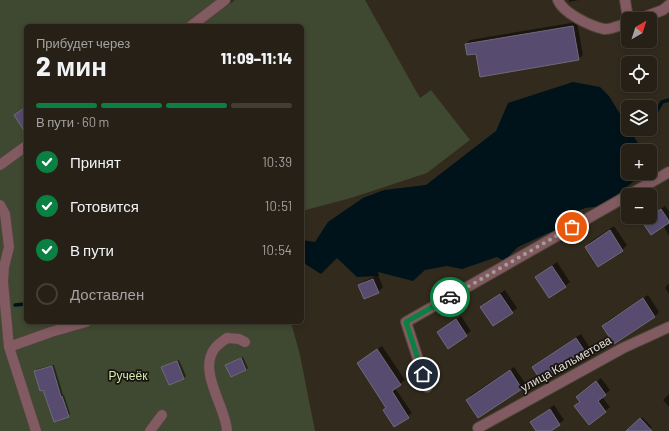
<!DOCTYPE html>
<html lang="ru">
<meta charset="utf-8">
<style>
body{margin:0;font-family:Barlow,sans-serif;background:#322d23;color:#f1f3f6;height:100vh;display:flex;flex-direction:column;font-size:15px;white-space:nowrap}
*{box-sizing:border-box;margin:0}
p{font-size:13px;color:#a4a3a1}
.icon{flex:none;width:22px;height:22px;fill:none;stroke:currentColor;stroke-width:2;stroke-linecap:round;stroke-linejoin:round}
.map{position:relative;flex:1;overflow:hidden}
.sheet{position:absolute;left:24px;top:24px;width:280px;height:300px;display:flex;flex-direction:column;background:#262016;border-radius:6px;box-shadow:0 2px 6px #0003,0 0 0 1px #423e35}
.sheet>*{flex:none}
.needle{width:26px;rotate:39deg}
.controls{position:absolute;left:621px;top:12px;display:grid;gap:8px}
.controls a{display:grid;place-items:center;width:36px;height:36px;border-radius:6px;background:#262016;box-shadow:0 2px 6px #0003,0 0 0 1px #423e35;font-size:20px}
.pin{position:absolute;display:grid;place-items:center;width:34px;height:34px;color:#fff;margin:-17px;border:2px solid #fff;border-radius:50%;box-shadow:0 1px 4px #0007}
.courier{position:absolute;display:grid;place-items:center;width:40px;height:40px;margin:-20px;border:3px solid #0b8043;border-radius:50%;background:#fff;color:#222;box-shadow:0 1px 5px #0007}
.headline em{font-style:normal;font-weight:800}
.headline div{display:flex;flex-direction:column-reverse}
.headline{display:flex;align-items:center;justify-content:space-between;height:68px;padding:0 12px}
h1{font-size:26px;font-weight:800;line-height:30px}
.bar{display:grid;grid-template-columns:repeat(4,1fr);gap:6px 4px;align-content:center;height:48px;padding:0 12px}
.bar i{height:5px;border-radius:3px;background:#423e35}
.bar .selected{background:#0b8043}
.bar p{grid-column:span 4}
ol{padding:0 12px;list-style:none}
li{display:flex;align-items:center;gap:12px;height:44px}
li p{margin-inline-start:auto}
li .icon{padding:4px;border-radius:50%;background:#0b8043;color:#fff;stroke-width:4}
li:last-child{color:#a4a3a1}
li i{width:22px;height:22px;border:2px solid #423e35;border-radius:50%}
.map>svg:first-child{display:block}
</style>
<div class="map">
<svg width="669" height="431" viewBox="0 0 669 431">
<rect width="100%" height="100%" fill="#322a1d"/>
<path fill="#3f4830" d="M0 0H218L183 26H26V140L0 159Z
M235 0H365L420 98 431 90 470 140 427 173 351 198 302 211V26H199Z
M26 150V322H291L300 355 315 431H0V169Z"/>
<path fill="#00131a" d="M573 82 600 87 609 96 628 127V129H629L643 151H628V173H644L603 206 585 208 566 216 560 229 546 234 518 247 504 261 497 257 462 269 447 266 425 270 413 281 378 272 379 276 357 277 337 258 321 274 302 262V240L315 242 328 222 363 198 384 190 426 185 496 131 508 103Z"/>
<path fill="#0007" d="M569 0H579L569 2Z
M577 22 583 55 578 59 477 53 466 44 470 40Z
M665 206 669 211V236L663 225 643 222Z
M614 226 627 245 622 250 598 266 586 247 590 242Z
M557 262 570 282 565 286 537 277Z
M378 275 383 287 378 292 360 285 364 281Z
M668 284H669V294L665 288Z
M505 290 517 308 512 312 481 307Z
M648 295 659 312 655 317 615 343 603 326 607 321Z
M461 316 471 331 449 347 439 332Z
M581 334 590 348 586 352 542 381 533 367 538 363Z
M382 346 405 380 395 388 412 413 394 426 387 407 358 363Z
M243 357 248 368 246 370 228 364Z
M179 360 186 376 184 378 164 366Z
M54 365 63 395H64L70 414 68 416 44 389 35 371 37 369Z
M514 367 526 384 522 388 467 400 471 395Z
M601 378 610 390 602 397 610 407 605 411 576 406 580 401 577 397Z
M669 394V407L663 400Z
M554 405 564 420 549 431H537L531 422Z
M642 417 652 427 647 431H628Z"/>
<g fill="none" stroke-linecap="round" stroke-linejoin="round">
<path stroke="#00131a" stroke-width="3.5" d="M650 122 662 102 669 100
M629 136 644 132 646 129
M15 305 26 304"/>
</g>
<path fill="#574c6f" stroke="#6e6a7a" d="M573 26 579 60 480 77 476 54 467 55 465 44Z
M26 107V134L14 115Z
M661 209 669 221V223L651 235 642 222Z
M610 230 623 251 598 267 585 247Z
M552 266 566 287 549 298 535 277Z
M373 279 379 293 364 299 358 285Z
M500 294 513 313 493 326 480 307Z
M643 298 655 317 614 344 602 326Z
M456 319 467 336 448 349 437 332Z
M576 338 586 353 542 382 532 367Z
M377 349 401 385 392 391 409 418 394 427 383 410 386 408 357 363Z
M241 358 246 370 231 377 225 365Z
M177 361 184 379 169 385 161 367Z
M52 366 61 397 62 396 69 417 54 422 43 390 40 391 34 371Z
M510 370 522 389 478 418 466 400Z
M596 381 606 395 598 401 606 412 589 425 574 406 580 402 576 397Z
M550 409 560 425 551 431H536L530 422Z
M640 418 652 431H626Z"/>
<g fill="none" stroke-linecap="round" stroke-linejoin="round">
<defs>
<path id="minor" d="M558 0C563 13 590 26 604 29 610 30 621 25 628 23
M625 0 628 19
M639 19 663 10 669 5
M191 26 225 0
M0 165 26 146
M0 205 5 214 9 247 4 267 3 282 9 347 36 431
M9 347 51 332 86 322
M427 387 406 322 669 172
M478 428 623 348 669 327
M150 431 162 415
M227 431C226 407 197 371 215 348 218 344 223 341 227 338L239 339 245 342"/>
</defs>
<use href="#minor" stroke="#4e463a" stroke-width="12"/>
<use href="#minor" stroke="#825a61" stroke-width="10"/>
</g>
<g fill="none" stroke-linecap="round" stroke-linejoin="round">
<path stroke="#a39d93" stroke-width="4" stroke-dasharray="0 7.2" d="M450 297 572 227"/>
<path stroke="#0b8043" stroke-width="5" d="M423 374 406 322 450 297"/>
</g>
<g text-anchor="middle" stroke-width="3.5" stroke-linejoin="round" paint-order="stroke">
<g font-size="12" fill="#e0dbd3" stroke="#17130e">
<text transform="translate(566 364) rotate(-29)" y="4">улица Кальметова</text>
</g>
<g font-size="12" fill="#d2ebac" stroke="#17130e">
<text x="128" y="380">Ручеёк</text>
</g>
</g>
</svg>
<div class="controls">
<a><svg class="needle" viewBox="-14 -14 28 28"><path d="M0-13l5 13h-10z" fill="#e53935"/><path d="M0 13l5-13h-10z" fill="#a4a3a1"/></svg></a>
<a><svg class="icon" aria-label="locate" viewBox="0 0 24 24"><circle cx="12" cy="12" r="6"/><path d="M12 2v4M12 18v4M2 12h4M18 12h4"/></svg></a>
<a><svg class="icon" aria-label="layers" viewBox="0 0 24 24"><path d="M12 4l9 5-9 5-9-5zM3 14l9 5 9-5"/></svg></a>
<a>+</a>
<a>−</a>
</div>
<div class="pin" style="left:572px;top:227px;background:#ea580c"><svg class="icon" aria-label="bag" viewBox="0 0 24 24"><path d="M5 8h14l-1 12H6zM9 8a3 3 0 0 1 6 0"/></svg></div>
<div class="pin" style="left:423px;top:374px;background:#1f2937"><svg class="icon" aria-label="home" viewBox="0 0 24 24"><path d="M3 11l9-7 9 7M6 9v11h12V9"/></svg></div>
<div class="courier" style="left:450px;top:297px"><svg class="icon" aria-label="car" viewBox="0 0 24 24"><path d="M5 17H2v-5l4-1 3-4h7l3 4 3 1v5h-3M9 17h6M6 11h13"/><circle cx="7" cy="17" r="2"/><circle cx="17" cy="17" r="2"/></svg></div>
<section class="sheet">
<div class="headline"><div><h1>2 мин</h1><p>Прибудет через</p></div><em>11:09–11:14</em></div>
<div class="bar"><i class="selected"></i><i class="selected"></i><i class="selected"></i><i></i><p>В пути · 60 m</p></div>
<ol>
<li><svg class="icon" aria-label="check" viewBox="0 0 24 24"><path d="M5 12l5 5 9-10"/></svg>Принят<p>10:39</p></li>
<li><svg class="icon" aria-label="check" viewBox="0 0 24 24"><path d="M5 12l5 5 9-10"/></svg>Готовится<p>10:51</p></li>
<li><svg class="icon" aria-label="check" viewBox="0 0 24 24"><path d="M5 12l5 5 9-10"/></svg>В пути<p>10:54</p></li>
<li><i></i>Доставлен</li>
</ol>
</section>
</div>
